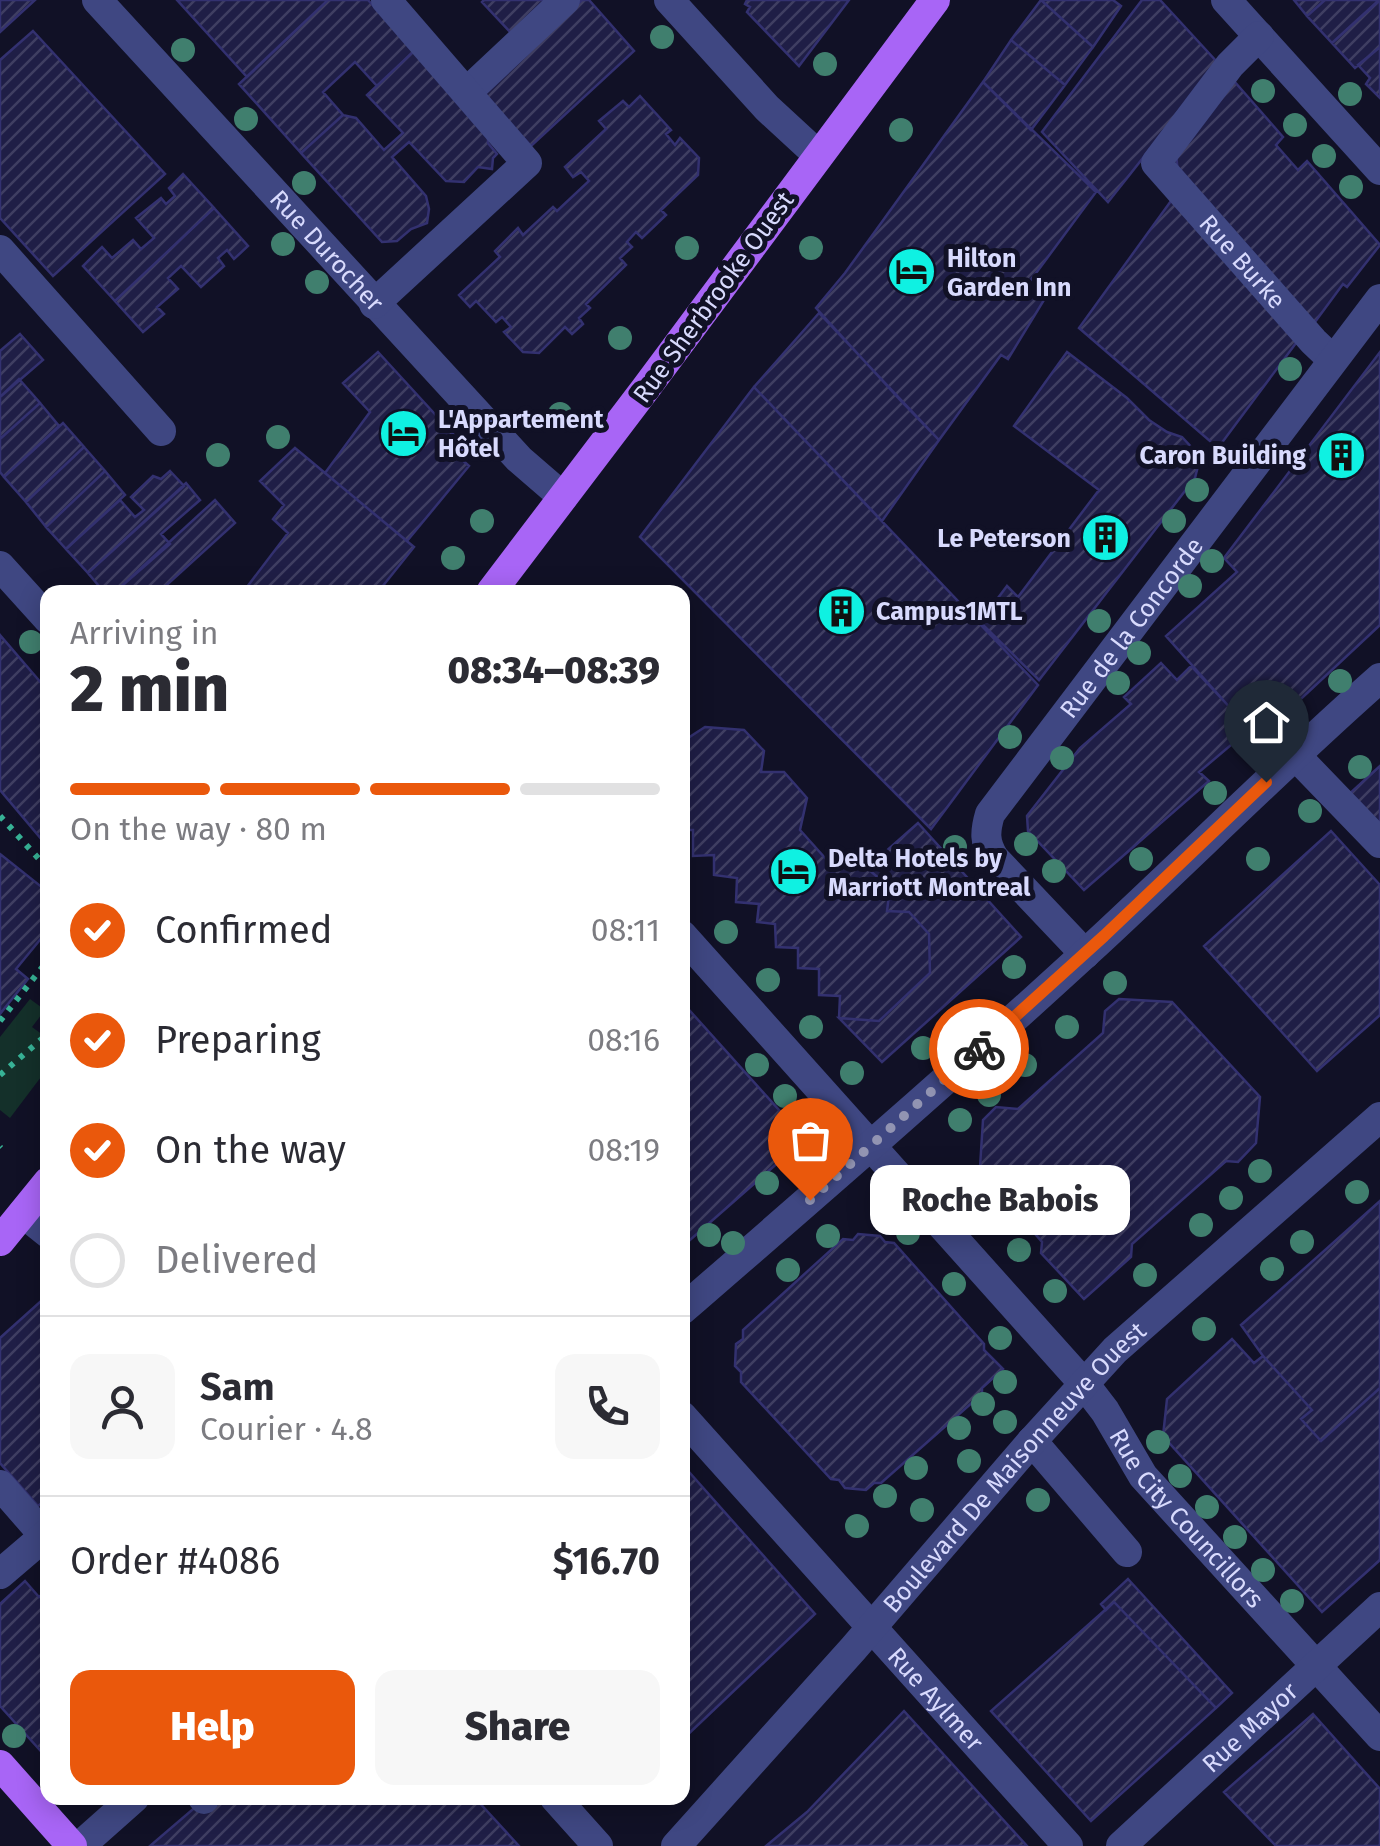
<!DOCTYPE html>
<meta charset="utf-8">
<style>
body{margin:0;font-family:"Fira Sans",sans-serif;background:#f7f7f7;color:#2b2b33;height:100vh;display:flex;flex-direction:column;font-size:38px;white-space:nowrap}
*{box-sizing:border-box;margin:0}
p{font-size:32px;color:#7c7c81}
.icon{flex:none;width:55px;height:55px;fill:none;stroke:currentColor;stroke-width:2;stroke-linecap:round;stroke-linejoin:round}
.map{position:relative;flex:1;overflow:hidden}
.drawer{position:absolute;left:40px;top:585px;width:650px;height:1220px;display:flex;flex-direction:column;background:#fff;border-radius:20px;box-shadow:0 5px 25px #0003}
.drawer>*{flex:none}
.pin{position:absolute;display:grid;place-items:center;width:85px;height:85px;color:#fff;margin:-102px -42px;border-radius:50% 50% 50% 0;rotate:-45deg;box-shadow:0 0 10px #0007}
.pin .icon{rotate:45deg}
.courier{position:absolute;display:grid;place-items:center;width:100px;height:100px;margin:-50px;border:8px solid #ea580c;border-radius:50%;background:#fff;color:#222;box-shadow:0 2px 12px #0007}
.bubble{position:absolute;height:70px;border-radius:20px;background:#fff;box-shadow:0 5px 25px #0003;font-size:32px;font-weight:800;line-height:70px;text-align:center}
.overview em{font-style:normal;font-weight:800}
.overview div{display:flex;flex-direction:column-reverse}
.overview{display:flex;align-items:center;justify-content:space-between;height:170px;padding:0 30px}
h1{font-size:65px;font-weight:800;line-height:75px}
.bar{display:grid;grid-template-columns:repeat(4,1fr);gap:15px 10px;align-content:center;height:120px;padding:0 30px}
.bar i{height:12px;border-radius:8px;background:#e1e1e2}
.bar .active{background:#ea580c}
.bar p{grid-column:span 4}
.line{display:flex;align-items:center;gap:25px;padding:0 30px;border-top:2px solid #e1e1e2}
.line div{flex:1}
.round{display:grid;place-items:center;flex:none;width:105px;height:105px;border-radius:20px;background:#f7f7f7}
ol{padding:0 30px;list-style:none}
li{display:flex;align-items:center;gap:30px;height:110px}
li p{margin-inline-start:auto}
li .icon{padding:10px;border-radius:50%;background:#ea580c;color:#fff;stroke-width:4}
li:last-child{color:#7c7c81}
li i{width:55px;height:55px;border:5px solid #e1e1e2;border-radius:50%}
.action{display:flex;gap:20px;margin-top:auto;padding:20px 30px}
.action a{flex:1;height:115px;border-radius:20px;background:#ea580c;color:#fff;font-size:40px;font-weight:800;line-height:115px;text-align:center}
.action a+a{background:#f7f7f7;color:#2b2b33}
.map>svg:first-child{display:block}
</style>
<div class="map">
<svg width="1380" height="1846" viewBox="0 0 1380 1846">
<defs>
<pattern id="building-hatch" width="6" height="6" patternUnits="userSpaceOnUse" patternTransform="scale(2.5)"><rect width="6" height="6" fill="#1f1e46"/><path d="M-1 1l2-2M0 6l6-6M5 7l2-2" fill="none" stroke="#3f3e62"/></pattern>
</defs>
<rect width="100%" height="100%" fill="#111126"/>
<path fill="#14302a" d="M30 999 45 1010 32 1027 47 1038V1069L10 1118 0 1110V1037Z"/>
<path fill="url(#building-hatch)" stroke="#333170" stroke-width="2.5" d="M0 0H35L0 32Z
M177 0H328L247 77Z
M328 0H368L414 51 377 86 355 62 323 92 343 115 301 153 239 84Z
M484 0H548L511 33 482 2Z
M582 0H589L634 51 531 146 481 92Z
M747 0H849L799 66 747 12 750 7 745 4Z
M1041 0 1093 47 1065 85 1011 40Z
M1041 0H1113L1121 6 1093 47Z
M1142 0H1160L1218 63 1108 202 1042 132Z
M1294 0H1325L1307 16Z
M1325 0H1379L1332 43 1307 16Z
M1380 0V47L1355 68 1332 43Z
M33 31 165 174 53 276 0 218V60Z
M1011 40 1065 85 1031 130 983 82Z
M1380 47V98L1366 84 1370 78 1358 65Z
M414 51 488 132V143L497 154 493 158 492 169 478 167 464 182 446 181 409 142 392 157 426 196 429 209 427 223 411 229 397 241 382 242 301 153 343 115 356 118 384 150 403 133 367 95Z
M1234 81 1283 137 1276 145 1298 170 1307 161 1380 245 1347 287 1343 284 1312 326 1178 174 1176 153Z
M983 82 1096 192 1025 288 1044 300 1008 359 1001 355 939 440 900 400 816 308 845 273Z
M640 96 671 130 666 134 675 145 680 138 699 158 698 175 661 210 666 215 642 238 636 232 627 242 632 247 620 258 626 265 586 304 590 308 579 318 583 324 572 334 565 327 539 353 523 352 504 332 511 327 502 317 496 322 476 301 470 307 459 295 500 257 495 251 518 228 523 235 553 207 557 211 589 181 581 172 573 177 565 167 606 129 599 121 623 101 629 107Z
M183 174 214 208 115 301 83 266 102 247 112 258 133 240 141 249 154 238 136 218 161 198 166 204 175 196 169 188Z
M1176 194 1299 339 1218 448 1079 328Z
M214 208 248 246 234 259 227 250 218 258 224 266 201 287 181 266 168 278 178 289 157 307 164 314 143 332 115 301Z
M819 313 939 440 882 521 754 387Z
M20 334 43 360 0 397V351Z
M378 352 464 446 459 457 469 466 407 541 325 473 370 412 343 383Z
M1067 352 1127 398 1149 420 1167 432 1182 437 1194 450 1199 462 1195 478 1039 680 980 622 1007 586 1018 597 1099 490 1014 426Z
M1380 352V625L1258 739 1166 636 1237 572 1224 558Z
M19 379 40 403 0 439V397Z
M754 387 1038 685 931 829 640 537Z
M40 403 59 426 4 477 0 472V439Z
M63 423 84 447 26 502 4 477Z
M84 447 105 471 46 527 26 502Z
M295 448 414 547 378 592H252L247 587 288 533 273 519 284 505 260 481Z
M105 471 125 495 66 549 46 527Z
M170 471 184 486 88 573 66 549 120 500 135 517 144 510 131 497 153 476 161 479Z
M186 483 200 500 161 534 170 544 115 592H104L88 573Z
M215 500 235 523 159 592H115Z
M0 635 48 691V847L0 790Z
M1161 663 1177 680 1191 666 1250 729 1199 772 1209 781 1084 890 1028 831 1027 816 1080 748 1131 704 1124 697Z
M705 727 744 730 764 751 761 772H784L807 798 800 830 834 868H867L890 888 887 911 909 912 929 934 930 973 879 1021 839 1018 840 996 819 995V969L798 968V948L776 947 775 924 757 922 759 904 736 902 737 878 714 875V855L693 856V830H682V742Z
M1380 766V826L1347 796Z
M918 823 1021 937 882 1062 839 1018 879 1021 930 973 929 934 909 912 887 911 890 888 867 868Z
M1331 831 1380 885V1015L1317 1071 1204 946Z
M0 854 48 892V930L16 969 28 979 0 1014Z
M1119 999 1172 1002 1260 1097 1256 1143 1238 1162 1226 1161 1132 1244 1131 1257 1084 1299 1041 1253 1042 1242 1004 1198H992L979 1183 983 1120 996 1107 1018 1109 1103 1033 1105 1011Z
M682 1002 805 1139 682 1247Z
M1380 1201V1388L1321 1441 1301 1419 1312 1410 1263 1356 1241 1325Z
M858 1234 880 1236 885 1242 894 1243 984 1344V1350L1003 1369 982 1388V1394L881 1483H874L866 1490 845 1488 839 1480 831 1479 741 1382V1372L735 1366 736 1344 743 1339V1330L843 1239 853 1240Z
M40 1302 48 1310V1498L38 1506 0 1463V1338Z
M1232 1339 1254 1363 1263 1356 1312 1410 1301 1419 1321 1441 1380 1388V1560L1322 1612 1163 1436 1167 1399Z
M682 1464 815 1614 682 1740Z
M1128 1579 1232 1693 1216 1708 1114 1602 1106 1610 1101 1604Z
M25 1581 39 1597 48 1589V1759L0 1706V1604Z
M1114 1602 1216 1708 1091 1821 991 1711Z
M904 1711 1027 1846H766L807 1812Z
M1313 1714 1380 1789V1846H1276L1224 1792Z
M206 1798H475L519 1846H150Z"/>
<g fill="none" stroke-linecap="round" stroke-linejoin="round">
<path stroke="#37b296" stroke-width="6" stroke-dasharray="5 8" stroke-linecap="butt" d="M0 816 48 869
M0 1021 48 960
M0 1075 44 1037
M0 1147 1 1148"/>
<g stroke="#3f4782" stroke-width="30">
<path id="s1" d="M97 0 519 459 563 497"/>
<path d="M669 0 767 108 818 155"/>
<path d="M1226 0 1380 170"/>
<path id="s2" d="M1259 36 1230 65 1156 163 1313 341 1333 360"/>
<path d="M467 92 565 0"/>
<path d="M0 250 161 431"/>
<path d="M374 304 527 163 386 0"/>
<path d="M0 566 48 619"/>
<path d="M1294 754 1380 843"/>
<path id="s3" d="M682 935 1085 1385 1105 1411 1143 1476 1380 1736"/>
<path id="s4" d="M1085 954 994 858C984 842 985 831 990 814L1380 299"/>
<path d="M23 1213 48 1233"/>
<path d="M682 1310C818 1192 954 1074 1086 953 1185 862 1279 767 1380 678"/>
<path id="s5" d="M682 1416 1068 1846"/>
<path d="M1032 1441 1127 1552"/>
<path d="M0 1485 48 1540"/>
<path d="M0 1574 48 1533"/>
<path d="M203 1798 204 1799"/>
<path d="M555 1798 598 1846"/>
<path d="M80 1846 134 1798"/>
<path id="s6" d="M676 1846 853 1649 1032 1441 1115 1350 1380 1117"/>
<path id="s7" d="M1121 1846 1380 1607"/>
</g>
<path stroke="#a865f6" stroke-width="30" d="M491 592 646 388 935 0
M0 1241 48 1182
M0 1765 72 1846"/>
</g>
<g fill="#407f6e">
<circle cx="662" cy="37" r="12"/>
<circle cx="183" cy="50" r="12"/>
<circle cx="825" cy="64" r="12"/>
<circle cx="1263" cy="91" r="12"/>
<circle cx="1350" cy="94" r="12"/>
<circle cx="246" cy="119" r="12"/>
<circle cx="1295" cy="125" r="12"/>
<circle cx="901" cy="130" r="12"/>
<circle cx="1324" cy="156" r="12"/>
<circle cx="304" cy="183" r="12"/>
<circle cx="1351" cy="187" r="12"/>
<circle cx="283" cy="244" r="12"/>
<circle cx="687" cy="248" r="12"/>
<circle cx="811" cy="248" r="12"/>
<circle cx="317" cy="282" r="12"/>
<circle cx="620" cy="338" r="12"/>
<circle cx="1290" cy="369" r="12"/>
<circle cx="560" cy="414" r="12"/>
<circle cx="278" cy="437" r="12"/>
<circle cx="218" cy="455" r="12"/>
<circle cx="1197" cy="490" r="12"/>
<circle cx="482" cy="521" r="12"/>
<circle cx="1174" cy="521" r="12"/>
<circle cx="453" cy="558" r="12"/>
<circle cx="1212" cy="561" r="12"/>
<circle cx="1190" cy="586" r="12"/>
<circle cx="1099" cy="621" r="12"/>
<circle cx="31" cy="642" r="12"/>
<circle cx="1139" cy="653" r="12"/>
<circle cx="1340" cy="681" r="12"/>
<circle cx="1118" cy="683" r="12"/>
<circle cx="1286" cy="728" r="12"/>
<circle cx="1010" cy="737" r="12"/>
<circle cx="1062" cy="758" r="12"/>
<circle cx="1360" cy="767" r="12"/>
<circle cx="1215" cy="793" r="12"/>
<circle cx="1310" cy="811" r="12"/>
<circle cx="1026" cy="844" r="12"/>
<circle cx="955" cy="847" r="12"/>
<circle cx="1141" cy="859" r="12"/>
<circle cx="1258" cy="859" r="12"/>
<circle cx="1054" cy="871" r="12"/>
<circle cx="726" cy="932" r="12"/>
<circle cx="1014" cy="967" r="12"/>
<circle cx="768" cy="980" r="12"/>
<circle cx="1115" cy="983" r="12"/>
<circle cx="811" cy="1027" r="12"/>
<circle cx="1067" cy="1027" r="12"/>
<circle cx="923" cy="1048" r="12"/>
<circle cx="757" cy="1065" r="12"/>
<circle cx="1025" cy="1065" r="12"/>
<circle cx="852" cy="1073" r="12"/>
<circle cx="989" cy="1095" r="12"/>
<circle cx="785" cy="1096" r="12"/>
<circle cx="960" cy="1120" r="12"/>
<circle cx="1260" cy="1171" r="12"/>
<circle cx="955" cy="1177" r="12"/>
<circle cx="767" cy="1183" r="12"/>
<circle cx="1357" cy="1192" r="12"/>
<circle cx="1231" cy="1198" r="12"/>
<circle cx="986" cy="1214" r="12"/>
<circle cx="1201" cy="1225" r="12"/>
<circle cx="908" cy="1233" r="12"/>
<circle cx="709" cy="1235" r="12"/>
<circle cx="828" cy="1236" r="12"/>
<circle cx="1302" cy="1242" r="12"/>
<circle cx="733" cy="1243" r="12"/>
<circle cx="1019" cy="1250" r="12"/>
<circle cx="1272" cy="1269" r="12"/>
<circle cx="788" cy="1270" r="12"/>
<circle cx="1145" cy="1275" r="12"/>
<circle cx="954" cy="1284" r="12"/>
<circle cx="1055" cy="1291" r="12"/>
<circle cx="1204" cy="1329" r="12"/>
<circle cx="1000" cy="1338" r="12"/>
<circle cx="1005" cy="1382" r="12"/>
<circle cx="983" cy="1404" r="12"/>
<circle cx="1005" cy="1422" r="12"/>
<circle cx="959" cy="1428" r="12"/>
<circle cx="1158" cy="1442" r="12"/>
<circle cx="969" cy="1461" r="12"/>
<circle cx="916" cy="1468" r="12"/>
<circle cx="1180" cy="1476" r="12"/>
<circle cx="885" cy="1496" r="12"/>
<circle cx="1038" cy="1500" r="12"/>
<circle cx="1207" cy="1507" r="12"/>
<circle cx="922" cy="1510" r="12"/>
<circle cx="857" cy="1526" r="12"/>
<circle cx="1235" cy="1537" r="12"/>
<circle cx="1263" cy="1570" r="12"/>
<circle cx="1292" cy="1601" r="12"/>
<circle cx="14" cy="1736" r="12"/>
</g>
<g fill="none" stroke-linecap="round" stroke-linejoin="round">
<path stroke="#9294b2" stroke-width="10" stroke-dasharray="0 18" d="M810 1200 979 1049"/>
<path stroke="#ea580c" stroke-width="12" d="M979 1049 1104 936 1266 782"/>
</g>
<defs>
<symbol id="hotel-disc" viewBox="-11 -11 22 22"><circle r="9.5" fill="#0ff1e2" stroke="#111126"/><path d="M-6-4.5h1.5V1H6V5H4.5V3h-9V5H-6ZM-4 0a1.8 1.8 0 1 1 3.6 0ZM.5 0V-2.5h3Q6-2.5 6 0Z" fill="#111"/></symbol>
<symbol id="building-disc" viewBox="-11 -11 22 22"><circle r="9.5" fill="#0ff1e2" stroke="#111126"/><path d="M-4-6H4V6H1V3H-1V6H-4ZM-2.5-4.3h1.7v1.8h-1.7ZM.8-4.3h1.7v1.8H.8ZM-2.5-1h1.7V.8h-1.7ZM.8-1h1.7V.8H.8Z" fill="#111"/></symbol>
</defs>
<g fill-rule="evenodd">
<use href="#hotel-disc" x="884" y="244" width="55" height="55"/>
<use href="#hotel-disc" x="376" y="406" width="55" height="55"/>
<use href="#building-disc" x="1314" y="428" width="55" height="55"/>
<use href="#building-disc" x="1078" y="510" width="55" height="55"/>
<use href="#building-disc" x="814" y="584" width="55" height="55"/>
<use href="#hotel-disc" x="766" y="844" width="55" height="55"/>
</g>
<g text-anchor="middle" stroke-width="10" stroke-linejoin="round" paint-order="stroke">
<g font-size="25" fill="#d8dafd" stroke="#111126">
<text dy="9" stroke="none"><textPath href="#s1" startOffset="340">Rue Durocher</textPath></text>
<text dy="9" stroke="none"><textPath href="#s2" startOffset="295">Rue Burke</textPath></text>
<text transform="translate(713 297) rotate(-54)" y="9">Rue Sherbrooke Ouest</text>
<text dy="9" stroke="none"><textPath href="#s4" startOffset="412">Rue de la Concorde</textPath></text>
<text dy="9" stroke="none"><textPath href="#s6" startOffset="508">Boulevard De Maisonneuve Ouest</textPath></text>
<text dy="9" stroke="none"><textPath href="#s3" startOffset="772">Rue City Councillors</textPath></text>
<text dy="9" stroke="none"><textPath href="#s5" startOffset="380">Rue Aylmer</textPath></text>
<text dy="9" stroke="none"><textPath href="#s7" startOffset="175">Rue Mayor</textPath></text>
</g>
<g font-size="25" font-weight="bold" fill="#d8dafd" stroke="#111126" text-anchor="start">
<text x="947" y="267">Hilton<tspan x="947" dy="29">Garden Inn</tspan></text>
<text x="438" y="428">L'Appartement<tspan x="438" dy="29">Hôtel</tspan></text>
<text x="1306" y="464" text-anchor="end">Caron Building</text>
<text x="1071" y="547" text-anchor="end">Le Peterson</text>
<text x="876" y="620">Campus1MTL</text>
<text x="828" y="867">Delta Hotels by<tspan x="828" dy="29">Marriott Montreal</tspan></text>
</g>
</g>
</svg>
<div class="pin" style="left:810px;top:1200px;background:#ea580c"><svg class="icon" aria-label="bag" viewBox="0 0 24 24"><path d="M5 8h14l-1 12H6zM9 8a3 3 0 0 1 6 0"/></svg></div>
<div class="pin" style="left:1266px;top:782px;background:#1f2937"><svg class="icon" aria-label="home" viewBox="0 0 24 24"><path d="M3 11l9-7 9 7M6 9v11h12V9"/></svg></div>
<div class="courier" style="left:979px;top:1049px"><svg class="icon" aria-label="bike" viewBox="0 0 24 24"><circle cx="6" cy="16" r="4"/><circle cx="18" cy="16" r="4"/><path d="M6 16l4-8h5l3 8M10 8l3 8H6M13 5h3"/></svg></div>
<div class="bubble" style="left:870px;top:1165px;width:260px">Roche Babois</div>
<section class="drawer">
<div class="overview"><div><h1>2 min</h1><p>Arriving in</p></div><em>08:34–08:39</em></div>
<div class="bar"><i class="active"></i><i class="active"></i><i class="active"></i><i></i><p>On the way · 80 m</p></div>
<ol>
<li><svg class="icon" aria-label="check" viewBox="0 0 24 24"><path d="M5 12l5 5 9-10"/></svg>Confirmed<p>08:11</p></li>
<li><svg class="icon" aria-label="check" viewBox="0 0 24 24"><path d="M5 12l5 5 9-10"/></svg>Preparing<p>08:16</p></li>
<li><svg class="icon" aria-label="check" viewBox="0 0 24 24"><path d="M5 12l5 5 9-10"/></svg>On the way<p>08:19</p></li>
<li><i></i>Delivered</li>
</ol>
<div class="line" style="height:180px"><a class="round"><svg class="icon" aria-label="person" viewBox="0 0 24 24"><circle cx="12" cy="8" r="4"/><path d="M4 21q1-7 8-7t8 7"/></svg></a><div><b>Sam</b><p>Courier · 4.8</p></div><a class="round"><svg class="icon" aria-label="phone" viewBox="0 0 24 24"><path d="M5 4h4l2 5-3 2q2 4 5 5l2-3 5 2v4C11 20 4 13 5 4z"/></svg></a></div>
<div class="line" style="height:130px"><div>Order #4086</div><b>$16.70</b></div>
<div class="action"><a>Help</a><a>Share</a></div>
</section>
</div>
